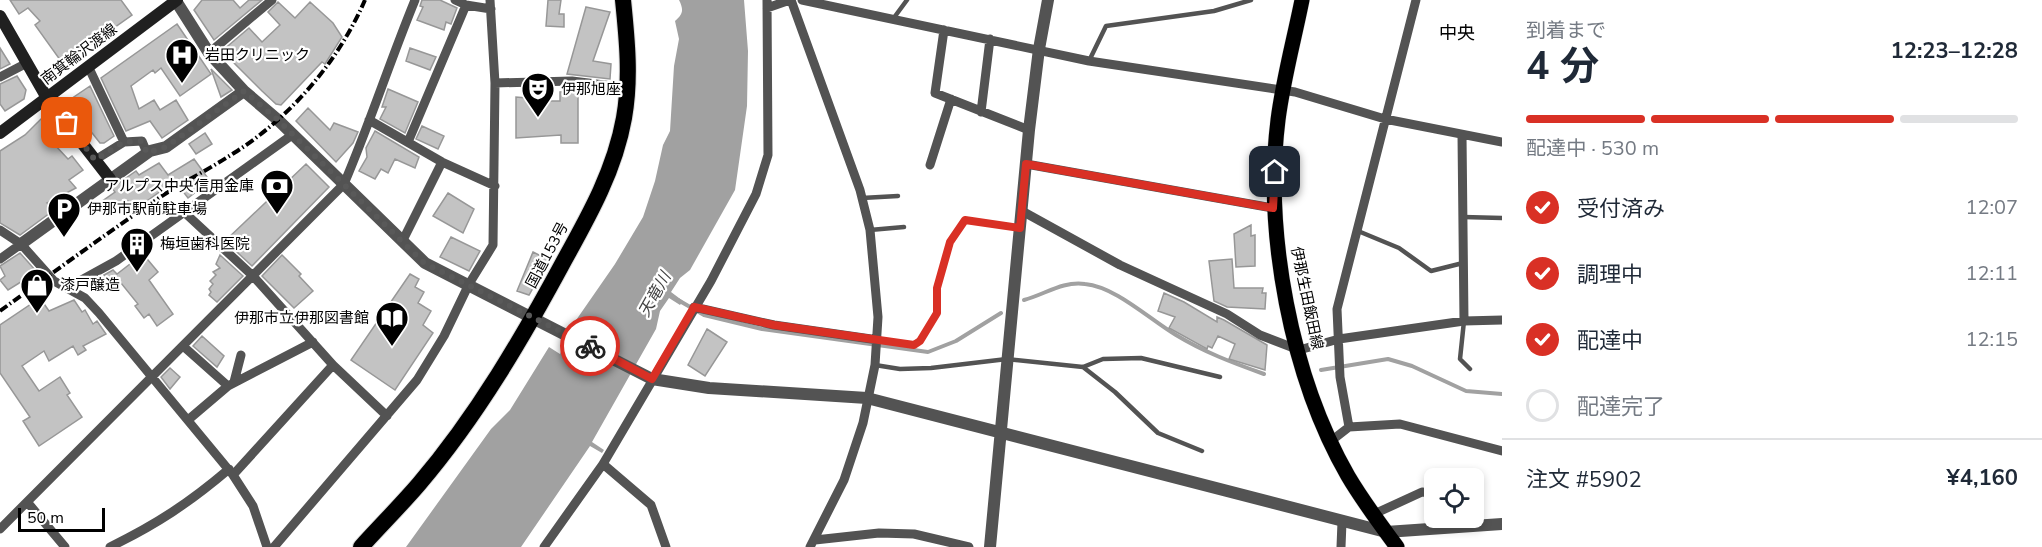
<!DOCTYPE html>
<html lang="ja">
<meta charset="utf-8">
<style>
body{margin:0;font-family:"Nunito Sans","Noto Sans JP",sans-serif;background:#f6f6f7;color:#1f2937;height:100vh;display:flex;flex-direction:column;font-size:22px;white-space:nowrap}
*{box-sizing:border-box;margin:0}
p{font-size:20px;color:#747a83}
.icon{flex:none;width:33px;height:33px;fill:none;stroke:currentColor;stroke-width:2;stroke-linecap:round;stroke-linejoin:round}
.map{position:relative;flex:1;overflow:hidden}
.drawer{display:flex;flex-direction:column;background:#fff;width:540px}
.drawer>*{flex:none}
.tools{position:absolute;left:1424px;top:468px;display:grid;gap:12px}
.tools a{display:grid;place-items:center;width:60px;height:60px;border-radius:9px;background:#fff;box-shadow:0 3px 9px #0003;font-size:30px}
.scale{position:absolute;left:18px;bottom:15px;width:87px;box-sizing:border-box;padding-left:6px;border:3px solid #000;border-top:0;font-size:16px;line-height:21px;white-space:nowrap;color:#000;-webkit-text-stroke:4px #fff;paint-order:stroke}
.pin{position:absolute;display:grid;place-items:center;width:51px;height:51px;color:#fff;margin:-26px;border-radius:12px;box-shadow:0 3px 9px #0006}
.courier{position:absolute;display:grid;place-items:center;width:60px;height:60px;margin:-30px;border:4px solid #d93025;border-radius:50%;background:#fff;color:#222;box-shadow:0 2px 8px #0007}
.headline em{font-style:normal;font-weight:700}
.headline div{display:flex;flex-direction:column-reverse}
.headline{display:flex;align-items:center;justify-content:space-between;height:102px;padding:0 24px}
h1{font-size:39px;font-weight:700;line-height:45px}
.bar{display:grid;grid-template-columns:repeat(4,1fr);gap:9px 6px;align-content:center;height:72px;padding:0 24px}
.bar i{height:8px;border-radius:4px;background:#e0e1e3}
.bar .current{background:#d93025}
.bar p{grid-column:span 4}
.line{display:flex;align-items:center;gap:15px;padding:0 24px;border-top:2px solid #e0e1e3}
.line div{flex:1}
ol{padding:0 24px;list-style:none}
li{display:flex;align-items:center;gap:18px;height:66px}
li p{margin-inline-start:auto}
li .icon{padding:6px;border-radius:50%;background:#d93025;color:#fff;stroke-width:4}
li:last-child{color:#747a83}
li i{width:33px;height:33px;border:3px solid #e0e1e3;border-radius:50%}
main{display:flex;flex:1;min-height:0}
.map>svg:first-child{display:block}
</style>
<main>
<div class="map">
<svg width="1502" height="547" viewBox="0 0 1502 547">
<rect width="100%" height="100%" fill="#fff"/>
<path fill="#a1a1a1" d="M679 0H744L748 51 747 106 735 190 690 270 680 278 671 292 683 301 680 305 669 298 660 311 656 329 592 442 604 450 602 453 590 446 521 547H406L491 429 510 410 549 347 560 354 572 326 615 264 643 217 655 181 663 145 670 131 674 66 679 39 675 21C683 14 684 10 679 0Z"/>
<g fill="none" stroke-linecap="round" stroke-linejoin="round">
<path stroke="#a1a1a1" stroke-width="4" d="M678 300 704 315 762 329 928 352 956 341 1001 313
M1024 300C1046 294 1062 281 1085 284 1116 287 1149 319 1176 335 1204 352 1233 363 1264 374
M1321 370 1388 359 1412 366 1466 391 1502 394"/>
</g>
<path fill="#c3c3c3" stroke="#979797" stroke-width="1.5" d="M10 0H121L132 15 63 64 35 25 40 21 28 8 19 14Z
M202 0H233L240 8 249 0H262L214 40 194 10Z
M422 0H440L457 8 451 24 446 22 444 30 417 20 423 7 420 6Z
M548 0H561L559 14H564V27L546 26Z
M278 2 295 18 310 2 333 23 342 37 325 64 322 62 281 105 276 104 262 91 222 51 249 28 262 42 280 25 268 12Z
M586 7 610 12 593 61 611 64 610 79 567 74Z
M177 24 211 74 180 96 161 68 155 73 153 70 131 86 139 109 154 100 160 110 176 100 188 120 162 138 150 121 126 131 101 78Z
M0 48 10 64 0 69Z
M410 48 436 57 430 70 406 61Z
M211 69 232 90 221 97Z
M17 76 26 90 24 99 5 111 0 104V84Z
M90 86 114 136 104 143H100L70 105 71 99Z
M388 89 418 102 405 133 380 119 386 107H382Z
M578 91V143H561V135L516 138V97L527 98V101H560V92Z
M308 108 330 130 334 123 358 132 353 143 336 162 296 121Z
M45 115 64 136 54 144 68 159 72 156 83 170 69 180 76 188 47 203 54 210 20 235 0 223V151L25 135Z
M422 126 444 136 438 149 416 139Z
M375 131 419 157 415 168 395 159 388 173 381 169 375 179 359 171 367 157 366 148Z
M205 133 212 144 196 154 189 144Z
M194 159 210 181 188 198 175 181 134 210 128 201 110 214 101 202 115 192 112 188 136 171 139 175 159 163 168 175Z
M306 164 329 187 252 266 225 241Z
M448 193 474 209 463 233 433 216Z
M1251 225V236L1255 235V266L1236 267 1234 234Z
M451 237 480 251 469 271 440 257Z
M533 252 549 260 529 295 517 291Z
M20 253 37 272 8 290 0 280 5 276 0 266Z
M143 254 158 272 149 280 173 314 157 326 149 314 144 318 135 306 138 304 117 278 111 283 104 275 113 270 117 274Z
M220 255 243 276 217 302 209 295 211 292 209 289 213 284 210 281 216 275 213 272 220 268 216 264Z
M282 255 301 274 299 276 313 291 294 308 262 276Z
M1232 259 1234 288H1263L1262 293H1266L1265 309 1227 307 1214 301 1209 261Z
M410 274 419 279 415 287 424 292 418 303 431 311 423 325 433 333 395 390 351 360Z
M1164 293 1184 302 1217 322V317L1224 320 1267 345 1265 370 1229 359 1235 344 1218 336 1212 348 1208 346 1207 349 1169 328 1175 317 1158 311Z
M40 298 49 311 74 300 82 312 85 310 93 324 97 321 106 334 83 346 86 350 78 355 73 346 49 361 44 351 22 366 39 391 60 377 70 393 67 395 82 417 39 446 23 421 30 417 0 373V325Z
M707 329 727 342 705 376 688 365Z
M202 336 224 356 217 367 193 346Z
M170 368 180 377 170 389 161 377Z"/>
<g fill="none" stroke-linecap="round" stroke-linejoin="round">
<defs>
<path id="primary" d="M1302 0C1294 40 1283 80 1278 120 1264 233 1291 377 1348 476 1362 500 1380 524 1397 547"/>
<path id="trunk" d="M361 547C380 526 401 505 419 484 477 416 523 337 565 259 590 214 615 169 624 118 631 79 627 39 623 0"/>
</defs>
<use href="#primary" stroke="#dbdbdb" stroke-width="16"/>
<use href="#trunk" stroke="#dbdbdb" stroke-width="18"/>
<path stroke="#535353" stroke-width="4.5" d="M893 19 907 0
M1089 61 1106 26 1214 11 1251 0
M862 198 898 196
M1463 217 1502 218
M870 230 904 227
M1358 231 1399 248 1431 271 1463 263
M1464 321 1460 359 1470 369
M878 340 914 345 920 341 937 313V288L950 242 965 220 1020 228
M875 365 900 369 931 368 1007 359 1083 367 1103 359 1141 358 1220 377
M1083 367 1115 392 1158 433 1202 451"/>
<path stroke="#535353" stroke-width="9" d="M455 0 466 5 491 9
M791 0 860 190 870 230 878 317 875 365 863 423 844 480 810 547
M802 0 1089 61 1295 92 1385 119 1502 142
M767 8 790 0
M944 30 935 93 1029 130
M209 53 272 0
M88 66 124 142
M0 77 27 63
M495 83 572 81 628 88
M981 112 990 39
M369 120 442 162 495 186
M1462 135 1464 321
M408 142 466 5
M95 160 124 142 142 141 147 153
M1026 164 1273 208
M930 165 951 99
M1022 211 1120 265 1227 314 1260 335 1299 350 1339 339 1464 321 1502 320
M184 212 253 276 333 365 387 416
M0 230 21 244 54 281 85 298 99 313 233 475 253 506 267 547
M402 242 442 162
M0 259 21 244
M67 288 116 261 292 135
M694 307 774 325 878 340
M183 346 228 386 313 342
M234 382 241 355
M188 420 228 386
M1349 427 1400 424 1502 451
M1331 441 1349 427 1340 377 1337 309 1416 0
M603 464 651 505 666 547
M233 475 333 365
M28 503 65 547
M1374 514 1422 492 1434 493
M0 529 344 184C370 123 390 61 415 0
M815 540 879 533 914 534 969 547
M110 547C157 524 189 503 229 469
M274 547 417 380 444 336 469 284 493 245 495 83 490 0
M544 547 603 464 711 281 756 194 768 155 767 0
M1341 547 1342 522"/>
<path stroke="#535353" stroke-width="12" d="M176 1 209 53 244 91 278 120 425 263 652 379 709 388 867 398 1386 532 1502 524
M21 244 150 151 166 147 244 91
M990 547 1029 130 1039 49 1048 0"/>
<path stroke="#202020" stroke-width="12" d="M0 16 47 98 110 179
M0 133 177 0"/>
<use href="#primary" stroke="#000" stroke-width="15"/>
<use href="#trunk" stroke="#000" stroke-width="16"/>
<path stroke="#000" stroke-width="4" stroke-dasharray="9 3 1.5 3" stroke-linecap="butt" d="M0 311C51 274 103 236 156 200 181 183 208 170 234 153 291 117 338 62 365 0"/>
</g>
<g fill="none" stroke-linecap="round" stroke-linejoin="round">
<path stroke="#595959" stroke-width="6" stroke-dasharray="0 10.8" d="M67 123 95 160 124 142 142 141 147 153 166 147 244 91 278 120 424 263 590 346"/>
<path stroke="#d93025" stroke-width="8" d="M590 346 652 379 694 307 774 325 914 345 920 341 937 313V288L950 242 965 220 1020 228 1026 164 1273 208 1275 172"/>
</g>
<defs>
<symbol id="hospital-pin" viewBox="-11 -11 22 30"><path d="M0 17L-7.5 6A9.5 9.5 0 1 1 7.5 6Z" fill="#000" stroke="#fff"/><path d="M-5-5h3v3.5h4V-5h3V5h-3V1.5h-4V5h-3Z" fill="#fff"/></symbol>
<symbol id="theatre-pin" viewBox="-11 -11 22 30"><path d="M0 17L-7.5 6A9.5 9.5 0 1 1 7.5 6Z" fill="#000" stroke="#fff"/><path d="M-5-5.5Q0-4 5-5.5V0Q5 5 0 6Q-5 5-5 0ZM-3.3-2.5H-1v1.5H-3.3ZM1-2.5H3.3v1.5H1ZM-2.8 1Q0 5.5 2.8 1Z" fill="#fff"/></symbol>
<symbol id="bank-pin" viewBox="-11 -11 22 30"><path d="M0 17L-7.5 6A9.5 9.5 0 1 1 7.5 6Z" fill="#000" stroke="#fff"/><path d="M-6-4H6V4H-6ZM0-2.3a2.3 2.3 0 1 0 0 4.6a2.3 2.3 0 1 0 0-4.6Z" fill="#fff"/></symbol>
<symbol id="parking-pin" viewBox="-11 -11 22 30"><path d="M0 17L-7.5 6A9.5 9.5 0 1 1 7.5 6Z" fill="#000" stroke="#fff"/><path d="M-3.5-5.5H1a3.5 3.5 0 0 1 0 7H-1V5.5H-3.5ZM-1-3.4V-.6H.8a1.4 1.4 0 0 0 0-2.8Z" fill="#fff"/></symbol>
<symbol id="building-pin" viewBox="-11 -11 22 30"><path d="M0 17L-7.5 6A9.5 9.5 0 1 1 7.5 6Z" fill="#000" stroke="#fff"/><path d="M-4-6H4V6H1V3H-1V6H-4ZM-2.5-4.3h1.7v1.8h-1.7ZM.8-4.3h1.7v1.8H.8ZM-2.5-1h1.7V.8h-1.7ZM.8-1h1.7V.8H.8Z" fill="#fff"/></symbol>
<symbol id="shop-pin" viewBox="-11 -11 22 30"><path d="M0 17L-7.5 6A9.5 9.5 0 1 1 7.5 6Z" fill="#000" stroke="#fff"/><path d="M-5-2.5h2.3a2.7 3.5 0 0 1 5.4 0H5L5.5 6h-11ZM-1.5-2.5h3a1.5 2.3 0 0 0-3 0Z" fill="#fff"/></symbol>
<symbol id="library-pin" viewBox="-11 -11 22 30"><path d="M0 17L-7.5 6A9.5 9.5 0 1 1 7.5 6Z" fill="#000" stroke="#fff"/><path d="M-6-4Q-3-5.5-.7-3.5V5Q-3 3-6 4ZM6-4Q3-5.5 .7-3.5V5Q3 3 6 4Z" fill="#fff"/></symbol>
</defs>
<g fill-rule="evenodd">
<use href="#hospital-pin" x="163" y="36" width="38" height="52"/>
<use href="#theatre-pin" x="519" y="70" width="38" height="52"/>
<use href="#bank-pin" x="258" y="167" width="38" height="52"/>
<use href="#parking-pin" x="45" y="190" width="38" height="52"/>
<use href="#building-pin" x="118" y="225" width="38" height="52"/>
<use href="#shop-pin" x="18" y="266" width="38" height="52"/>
<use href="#library-pin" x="373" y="299" width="38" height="52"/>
</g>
<g text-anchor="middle" stroke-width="4.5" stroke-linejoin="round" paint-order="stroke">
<g font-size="15" fill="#000" stroke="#fff">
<text transform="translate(79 54) rotate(-37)" y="5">南箕輪沢渡線</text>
<text transform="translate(547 255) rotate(-62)" y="5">国道153号</text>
<text transform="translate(1307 298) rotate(78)" y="5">伊那生田飯田線</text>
</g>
<g font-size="15" fill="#000" stroke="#fff" text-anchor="start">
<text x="205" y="60">岩田クリニック</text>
<text x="561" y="94">伊那旭座</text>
<text x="254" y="191" text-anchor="end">アルプス中央信用金庫</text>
<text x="87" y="214">伊那市駅前駐車場</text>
<text x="160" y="249">梅垣歯科医院</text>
<text x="60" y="290">漆戸醸造</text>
<text x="369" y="323" text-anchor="end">伊那市立伊那図書館</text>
</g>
<g font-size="16" font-style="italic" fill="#424242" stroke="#fff">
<text transform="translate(654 294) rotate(-61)" y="6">天竜川</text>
</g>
<g font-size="18" fill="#000" stroke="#fff">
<text x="1457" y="39">中央</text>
</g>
</g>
</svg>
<div class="tools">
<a><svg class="icon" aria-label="locate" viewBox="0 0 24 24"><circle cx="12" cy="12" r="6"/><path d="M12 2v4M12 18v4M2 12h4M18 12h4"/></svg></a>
</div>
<div class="scale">50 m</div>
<div class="pin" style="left:67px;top:123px;background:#ea580c"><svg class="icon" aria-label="bag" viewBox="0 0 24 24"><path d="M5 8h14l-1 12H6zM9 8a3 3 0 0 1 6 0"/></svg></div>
<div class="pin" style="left:1275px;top:172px;background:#1f2937"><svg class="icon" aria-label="home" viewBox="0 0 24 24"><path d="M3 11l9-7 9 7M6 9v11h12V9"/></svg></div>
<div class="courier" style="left:590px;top:346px"><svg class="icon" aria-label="bike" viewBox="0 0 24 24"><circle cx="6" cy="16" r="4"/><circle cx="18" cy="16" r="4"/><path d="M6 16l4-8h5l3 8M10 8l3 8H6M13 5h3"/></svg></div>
</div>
<section class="drawer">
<div class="headline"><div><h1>4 分</h1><p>到着まで</p></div><em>12:23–12:28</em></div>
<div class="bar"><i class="current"></i><i class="current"></i><i class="current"></i><i></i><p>配達中 · 530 m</p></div>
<ol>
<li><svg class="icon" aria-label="check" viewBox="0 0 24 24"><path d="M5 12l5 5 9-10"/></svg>受付済み<p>12:07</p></li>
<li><svg class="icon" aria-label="check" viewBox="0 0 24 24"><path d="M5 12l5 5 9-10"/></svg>調理中<p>12:11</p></li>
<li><svg class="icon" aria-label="check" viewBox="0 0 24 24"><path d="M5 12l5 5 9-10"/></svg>配達中<p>12:15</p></li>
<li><i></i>配達完了</li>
</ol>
<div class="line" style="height:78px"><div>注文 #5902</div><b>¥4,160</b></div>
</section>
</main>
